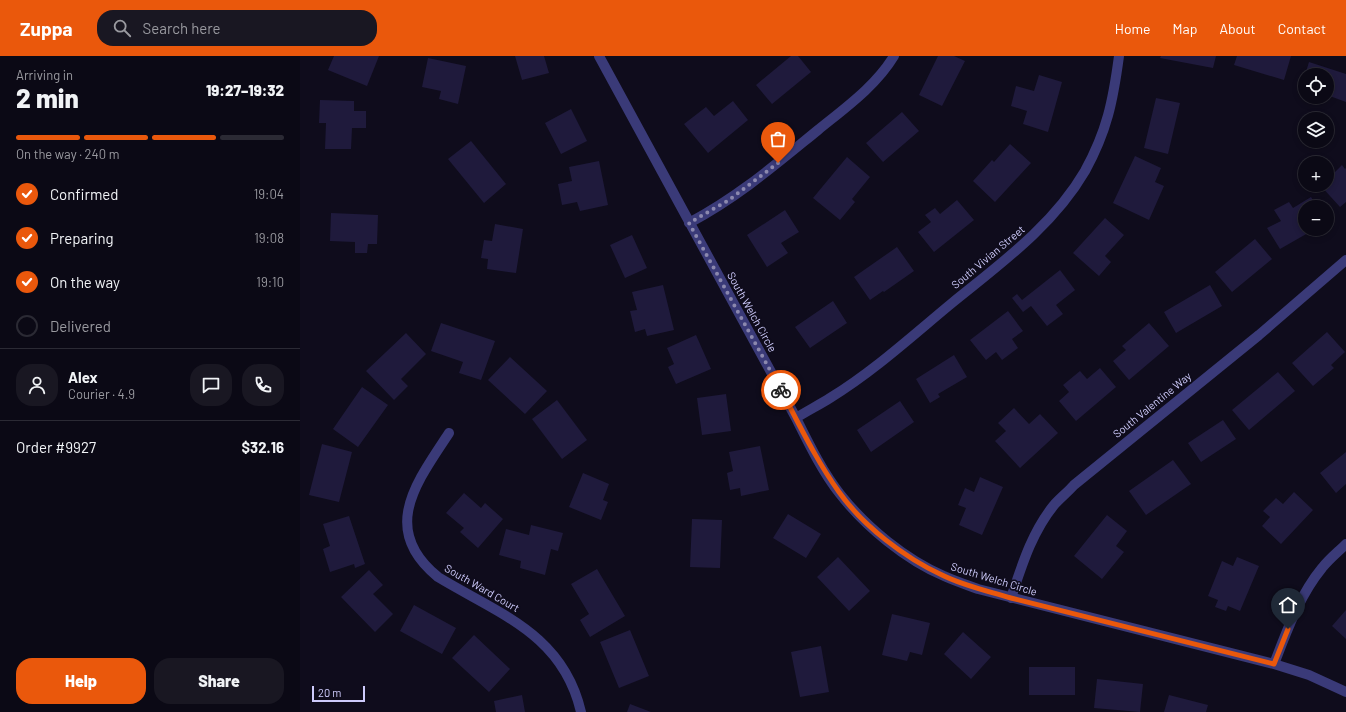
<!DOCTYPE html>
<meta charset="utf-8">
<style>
body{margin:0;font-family:Barlow,sans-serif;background:#191722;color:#f1f3f6;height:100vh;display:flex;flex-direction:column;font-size:15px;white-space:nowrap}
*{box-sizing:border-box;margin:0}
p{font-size:13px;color:#9a9aa0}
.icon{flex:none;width:22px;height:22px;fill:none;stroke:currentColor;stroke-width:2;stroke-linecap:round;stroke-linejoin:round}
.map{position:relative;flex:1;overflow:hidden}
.details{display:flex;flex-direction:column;background:#0b0915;width:300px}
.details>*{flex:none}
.fabs{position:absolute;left:998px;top:12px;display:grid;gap:8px}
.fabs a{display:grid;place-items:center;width:36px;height:36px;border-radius:50%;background:#0b0915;box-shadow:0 2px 6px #0003,0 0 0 1px #2b2a34;font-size:20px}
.scale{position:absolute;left:12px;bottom:10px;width:53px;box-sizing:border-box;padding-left:4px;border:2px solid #cecbfc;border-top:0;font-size:11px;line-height:14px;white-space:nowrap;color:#cecbfc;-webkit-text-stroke:3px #0f0c1c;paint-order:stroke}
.pin{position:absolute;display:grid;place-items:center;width:34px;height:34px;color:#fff;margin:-41px -17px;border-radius:50% 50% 50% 0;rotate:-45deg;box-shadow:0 0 4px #0007}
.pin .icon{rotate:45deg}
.courier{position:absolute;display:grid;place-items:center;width:40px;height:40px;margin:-20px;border:3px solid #ea580c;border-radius:50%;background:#fff;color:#222;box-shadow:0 1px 5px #0007}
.summary em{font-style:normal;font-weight:800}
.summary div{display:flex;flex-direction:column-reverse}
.summary{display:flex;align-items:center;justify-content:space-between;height:68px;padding:0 16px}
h1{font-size:26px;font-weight:800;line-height:30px}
.bar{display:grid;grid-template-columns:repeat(4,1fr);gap:6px 4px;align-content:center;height:48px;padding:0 16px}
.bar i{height:5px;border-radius:3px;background:#2b2a34}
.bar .current{background:#ea580c}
.bar p{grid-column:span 4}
.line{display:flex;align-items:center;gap:10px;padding:0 16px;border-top:1px solid #2b2a34}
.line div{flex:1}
.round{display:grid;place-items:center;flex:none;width:42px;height:42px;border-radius:16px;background:#191722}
ol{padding:0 16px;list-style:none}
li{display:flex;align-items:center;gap:12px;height:44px}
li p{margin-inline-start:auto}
li .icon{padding:4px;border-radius:50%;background:#ea580c;color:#fff;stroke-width:4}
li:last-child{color:#9a9aa0}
li i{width:22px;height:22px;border:2px solid #2b2a34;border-radius:50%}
.button{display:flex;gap:8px;margin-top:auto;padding:8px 16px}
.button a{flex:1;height:46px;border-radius:16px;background:#ea580c;color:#fff;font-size:16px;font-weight:800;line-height:46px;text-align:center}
.button a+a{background:#191722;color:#f1f3f6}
header{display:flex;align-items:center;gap:24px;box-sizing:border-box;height:56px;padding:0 20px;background:#ea580c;color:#fff}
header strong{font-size:19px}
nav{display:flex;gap:22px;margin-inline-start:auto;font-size:14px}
.search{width:280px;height:36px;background:#191722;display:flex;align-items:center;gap:10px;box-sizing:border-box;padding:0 14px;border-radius:16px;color:#9a9aa0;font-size:15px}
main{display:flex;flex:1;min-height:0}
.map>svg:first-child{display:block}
</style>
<header>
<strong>Zuppa</strong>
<div class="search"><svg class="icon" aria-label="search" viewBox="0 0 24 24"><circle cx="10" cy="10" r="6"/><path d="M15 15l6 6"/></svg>Search here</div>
<nav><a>Home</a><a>Map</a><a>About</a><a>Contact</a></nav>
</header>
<main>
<section class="details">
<div class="summary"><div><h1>2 min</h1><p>Arriving in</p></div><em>19:27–19:32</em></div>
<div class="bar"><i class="current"></i><i class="current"></i><i class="current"></i><i></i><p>On the way · 240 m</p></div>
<ol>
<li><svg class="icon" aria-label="check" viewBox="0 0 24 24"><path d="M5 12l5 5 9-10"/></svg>Confirmed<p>19:04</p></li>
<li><svg class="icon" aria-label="check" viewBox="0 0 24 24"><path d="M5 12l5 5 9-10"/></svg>Preparing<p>19:08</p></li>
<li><svg class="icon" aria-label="check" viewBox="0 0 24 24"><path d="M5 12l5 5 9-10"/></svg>On the way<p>19:10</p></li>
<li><i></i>Delivered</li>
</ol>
<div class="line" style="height:72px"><a class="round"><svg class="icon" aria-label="person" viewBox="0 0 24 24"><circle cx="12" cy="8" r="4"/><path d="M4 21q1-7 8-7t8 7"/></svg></a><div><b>Alex</b><p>Courier · 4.9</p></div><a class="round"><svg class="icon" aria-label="chat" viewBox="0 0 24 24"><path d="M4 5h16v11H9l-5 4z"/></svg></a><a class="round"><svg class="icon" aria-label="phone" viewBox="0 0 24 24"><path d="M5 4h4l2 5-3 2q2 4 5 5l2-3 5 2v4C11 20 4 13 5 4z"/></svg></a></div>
<div class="line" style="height:52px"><div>Order #9927</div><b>$32.16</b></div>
<div class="button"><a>Help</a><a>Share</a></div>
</section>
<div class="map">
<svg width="1046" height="656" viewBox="0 0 1046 656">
<rect width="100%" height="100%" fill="#0f0c1c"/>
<path fill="#1f1a3c" d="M34 0H79L67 30 28 14Z
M215 0H244L249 17 222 24Z
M491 0H498L511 16 472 48 456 29Z
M638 0H654L665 5 642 50 619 39Z
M861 0H916L913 12 860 2Z
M937 0H991L984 24 934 9Z
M128 2 166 10 158 48 139 43 141 35 122 31Z
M1009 6 1046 18V46L1027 39V19H1005Z
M739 19 762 26 748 76 723 68 727 55 711 50 716 30 734 35Z
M856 42 880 47 868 98 844 92Z
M20 44 54 45V55H66V72H52L51 93H25L26 67H19Z
M433 45 448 64 408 97 384 68 406 51 414 60Z
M271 53 287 85 261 98 245 67Z
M602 56 619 75 583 106 566 87Z
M171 85 206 128 184 147 148 103Z
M710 88 731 107 695 146 673 125 692 104 694 106Z
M835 100 861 112 855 126 864 130 849 164 813 147Z
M547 101 570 121 552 143 555 146 540 164 513 142Z
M299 105 308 149 280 155 277 146 262 149 258 128 272 125 269 111Z
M1042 109 1045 113 1046 112V146L1040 151 1020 129H1027V124Z
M1011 141 1017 151H1005V173H1015L980 193 967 172 981 165 974 154 989 146 993 152Z
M657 144 674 164 634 196 618 176 631 166 625 159 635 152 640 158Z
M485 154 499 176 481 187 488 197 467 211 447 179Z
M31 157 78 159 77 188H68L67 197H55V186L30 185Z
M805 162 824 179 805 200 811 206 799 220 773 197Z
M195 168 223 173 216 217 187 213 188 203 181 202 184 184 192 185Z
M332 179 347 212 325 222 310 189Z
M955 183 972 203 932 236 915 216Z
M597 191 614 215 584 236 583 235 570 244 554 221Z
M760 214 775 234 756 249 763 258 747 270 731 250 723 256 712 242 717 238 722 244Z
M363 229 374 274 347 280 345 273 335 276 330 255 337 254 332 236Z
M910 229 922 250 876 277 864 256Z
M533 245 547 267 510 292 495 271Z
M708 255 723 275 712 283 718 292 702 304 696 296 686 304 670 284Z
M141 267 195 285 181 324 159 317 163 306 131 295Z
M849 267 869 290 829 324 813 305 826 294 822 290Z
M1027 276 1045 296 1031 309 1034 312 1013 330 992 307Z
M106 277 126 298 101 323 108 330 94 344 66 315Z
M396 279 411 313 376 328 368 311 374 308 367 292Z
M654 299 667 321 638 338 640 341 630 347 616 323Z
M210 301 247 335 225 358 188 324Z
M800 312 816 331 776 365 759 345 769 336 763 329 780 315 787 323Z
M978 316 995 335 949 374 932 354Z
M62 331 88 349 58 391 33 373Z
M426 338 431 375 402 379 397 342Z
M257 344 287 384 262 403 232 363Z
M600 345 614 366 571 396 557 374Z
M714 352 729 368 740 358 758 377 720 412 695 385 706 375 698 367Z
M923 364 936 383 901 406 888 387Z
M22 388 52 396 39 446 9 439Z
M460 390 469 434 441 440 440 432 430 434 427 417 433 415 429 396Z
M1046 396V428L1036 437 1020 417Z
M873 404 891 428 846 459 829 435Z
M283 417 309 428 303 444 308 446 301 464 269 451Z
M680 421 703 431 682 479 659 469 666 452 658 449 665 432 674 436Z
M994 436 1013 454 981 488 962 470 970 461 963 455 976 442 983 448Z
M164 437 181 452 185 447 203 463 178 492 160 476 164 472 146 457Z
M488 458 521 478 506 502 473 482Z
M807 459 827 475 816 490 824 496 802 523 774 500Z
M49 460 65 508 55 512 54 508 30 516 23 493 30 490 23 468Z
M392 463 422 464 420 512 390 511Z
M231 469 263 477 258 495 251 493 245 519 220 512 221 505 199 499 206 473 229 479Z
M538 501 570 535 549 555 517 521Z
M937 501 959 510 940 555 928 550 926 555 915 551 918 544 908 540 922 505 933 510Z
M297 513 325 560 290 581 280 564 289 558 271 528Z
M69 514 83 529 73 538 93 558 75 576 41 541Z
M114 549 156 572 142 598 100 575Z
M1046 554V583L1032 570Z
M592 558 630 567 622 599 610 596 607 605 582 599Z
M330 574 349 620 319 632 300 586Z
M663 576 691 601 671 623 644 598Z
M174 579 210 613 189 636 152 602Z
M521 590 529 636 500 641 491 596Z
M729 611H775V639H729Z
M797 623 843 628 840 656 794 652Z
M222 639 225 656H196L194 645Z
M869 639 908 649 906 656H864Z
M330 648 351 656H327Z"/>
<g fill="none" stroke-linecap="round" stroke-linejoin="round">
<path stroke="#3a3a78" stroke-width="10" d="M299 0 496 362C509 388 522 415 540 438 566 471 606 504 644 520 655 525 667 529 678 533L974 608 1009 619 1046 636
M389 167C438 141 475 109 518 74 545 52 576 30 594 0
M496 362C507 355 519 349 530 342 574 315 612 280 652 247 700 208 753 170 785 115 807 75 813 45 819 0
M149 377C117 426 79 473 138 521 199 558 263 578 281 656
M711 542C722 509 732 476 754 449 760 442 768 436 774 429L959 279 1046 204
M974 608C987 575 999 540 1022 512 1029 503 1038 496 1046 488"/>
</g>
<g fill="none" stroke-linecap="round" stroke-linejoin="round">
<path stroke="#8b88ae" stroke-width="4" stroke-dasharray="0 7.2" d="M478 107 429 144 389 167 481 334"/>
<path stroke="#ea580c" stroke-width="5" d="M481 334C499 368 516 404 539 436 563 470 605 502 642 519 664 530 688 535 711 542L974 608 988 573"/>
</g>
<g text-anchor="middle" stroke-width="3.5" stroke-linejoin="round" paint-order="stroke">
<g font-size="11" fill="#cecbfc" stroke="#0f0c1c">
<text transform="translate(688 201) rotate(-40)" y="4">South Vivian Street</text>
<text transform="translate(452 256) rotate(61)" y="4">South Welch Circle</text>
<text transform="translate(852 349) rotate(-39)" y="4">South Valentine Way</text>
<text transform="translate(694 523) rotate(17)" y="4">South Welch Circle</text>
<text transform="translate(182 532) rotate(30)" y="4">South Ward Court</text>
</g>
</g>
</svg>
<div class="fabs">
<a><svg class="icon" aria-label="locate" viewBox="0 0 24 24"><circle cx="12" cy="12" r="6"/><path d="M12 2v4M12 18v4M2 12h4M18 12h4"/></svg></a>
<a><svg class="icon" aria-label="layers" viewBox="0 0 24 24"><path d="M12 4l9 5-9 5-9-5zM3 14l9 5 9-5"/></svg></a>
<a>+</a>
<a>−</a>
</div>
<div class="scale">20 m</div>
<div class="pin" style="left:478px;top:107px;background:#ea580c"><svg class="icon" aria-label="bag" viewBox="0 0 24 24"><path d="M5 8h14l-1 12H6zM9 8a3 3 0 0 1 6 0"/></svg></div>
<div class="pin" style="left:988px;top:573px;background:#1f2937"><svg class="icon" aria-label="home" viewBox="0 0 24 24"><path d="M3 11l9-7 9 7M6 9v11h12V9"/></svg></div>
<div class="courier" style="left:481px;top:334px"><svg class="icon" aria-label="bike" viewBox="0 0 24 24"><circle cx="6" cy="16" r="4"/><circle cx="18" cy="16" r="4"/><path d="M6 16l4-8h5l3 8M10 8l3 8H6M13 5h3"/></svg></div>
</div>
</main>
